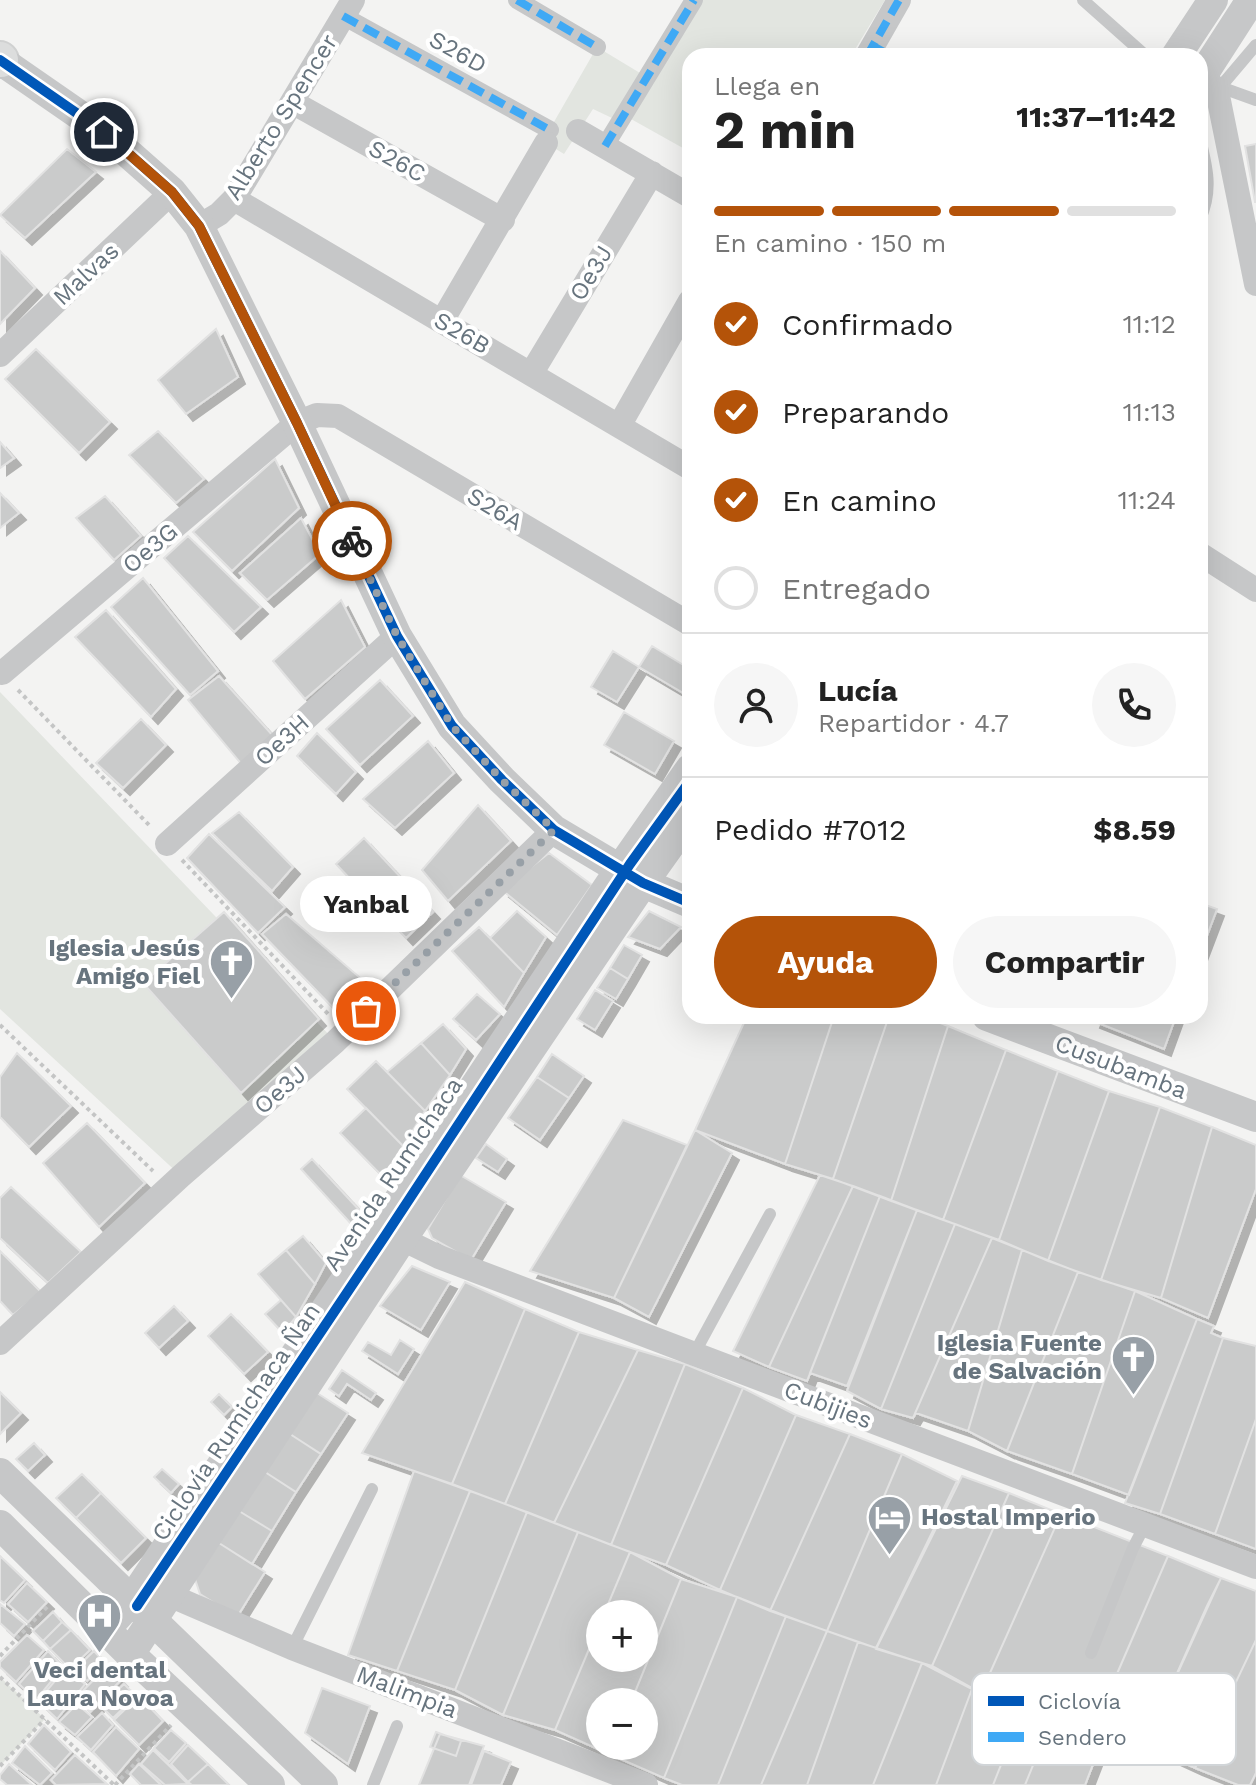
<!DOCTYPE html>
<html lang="es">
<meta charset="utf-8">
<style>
body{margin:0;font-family:"Work Sans",sans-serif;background:#f6f6f6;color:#222;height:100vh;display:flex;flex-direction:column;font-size:30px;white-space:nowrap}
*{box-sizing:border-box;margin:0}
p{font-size:26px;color:#767676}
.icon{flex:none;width:44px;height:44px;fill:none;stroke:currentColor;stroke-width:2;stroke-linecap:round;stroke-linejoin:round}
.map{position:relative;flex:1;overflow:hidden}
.details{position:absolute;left:682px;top:48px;width:526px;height:976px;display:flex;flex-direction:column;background:#fff;border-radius:24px;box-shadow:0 8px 32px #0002}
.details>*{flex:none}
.fabs{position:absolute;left:586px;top:1600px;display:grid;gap:16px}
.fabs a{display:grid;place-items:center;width:72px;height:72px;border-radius:50%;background:#fff;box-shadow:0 8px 32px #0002;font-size:40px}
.pin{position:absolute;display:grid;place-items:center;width:68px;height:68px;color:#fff;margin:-34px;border:4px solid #fff;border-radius:50%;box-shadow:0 2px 8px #0007}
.courier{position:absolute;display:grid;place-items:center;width:80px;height:80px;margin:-40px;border:6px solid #b45309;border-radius:50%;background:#fff;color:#222;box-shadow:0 2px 10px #0007}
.bubble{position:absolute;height:56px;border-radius:28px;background:#fff;box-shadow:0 8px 32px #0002;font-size:26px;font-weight:700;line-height:56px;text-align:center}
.headline em{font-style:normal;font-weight:700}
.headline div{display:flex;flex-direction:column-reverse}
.headline{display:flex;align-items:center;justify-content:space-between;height:136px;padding:0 32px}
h1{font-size:52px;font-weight:700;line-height:60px}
.bar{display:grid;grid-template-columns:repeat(4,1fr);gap:12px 8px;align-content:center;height:96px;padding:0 32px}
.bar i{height:10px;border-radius:6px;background:#e0e0e0}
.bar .selected{background:#b45309}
.bar p{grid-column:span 4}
.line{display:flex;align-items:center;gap:20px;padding:0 32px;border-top:2px solid #e0e0e0}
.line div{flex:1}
.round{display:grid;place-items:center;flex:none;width:84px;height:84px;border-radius:42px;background:#f6f6f6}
ol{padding:0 32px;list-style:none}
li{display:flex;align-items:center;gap:24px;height:88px}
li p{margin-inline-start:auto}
li .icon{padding:8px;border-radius:50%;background:#b45309;color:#fff;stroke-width:4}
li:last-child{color:#767676}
li i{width:44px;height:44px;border:4px solid #e0e0e0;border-radius:50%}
.action{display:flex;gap:16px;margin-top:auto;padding:16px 32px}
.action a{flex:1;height:92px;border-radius:48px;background:#b45309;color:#fff;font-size:32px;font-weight:700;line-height:92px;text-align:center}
.action a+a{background:#f6f6f6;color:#222}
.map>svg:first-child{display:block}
</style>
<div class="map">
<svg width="1256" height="1785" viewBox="0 0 1256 1785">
<defs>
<filter id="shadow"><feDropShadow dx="7" dy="7" stdDeviation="0" flood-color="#0004"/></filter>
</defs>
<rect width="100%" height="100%" fill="#f3f3f2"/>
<path fill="#e2e5e0" d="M702 0H885L851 56H690V152L631 119Z
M597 47 640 73 612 118 593 109 564 154 543 141Z
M0 692 335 1041 181 1176 0 1009Z
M0 1677 45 1719 0 1766Z"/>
<path fill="#cacbcb" stroke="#e2e2e2" stroke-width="2" filter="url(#shadow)" d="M1256 144V202H1255L1245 146Z
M67 149 96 172 25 238 0 215Z
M0 251 35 288 0 324Z
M216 329 238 377 186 414 158 380Z
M36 349 110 422 79 453 5 379Z
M158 431 204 479 176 503 129 455Z
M0 442 14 458 0 468Z
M275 459 299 508 232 571 193 532Z
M0 493 19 513 0 528Z
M105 496 141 536 114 560 76 518Z
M301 518 320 554 267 600 240 573Z
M188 536 261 607 234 632 164 558Z
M143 578 218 671 190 695 111 607Z
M341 600 365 647 305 699 273 661Z
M106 610 176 689 151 717 75 637Z
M652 646 690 669V697L639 667Z
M613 651 639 667 617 702 591 687Z
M219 676 275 738 243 766 188 700Z
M380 680 413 716 360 765 326 729Z
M624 712 674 741 655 774 604 745Z
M141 719 166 745 123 788 96 763Z
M317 733 356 772 336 794 297 756Z
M428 741 454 773 395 828 363 799Z
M478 805 511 841 448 901 422 870Z
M239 812 293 867 272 891 212 833Z
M209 834 285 907 258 933 187 858Z
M364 838 433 912 406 938 336 864Z
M549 853 592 885 557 935 502 890Z
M1200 903 1217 909 1200 954Z
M517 911 546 937 524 973 490 938Z
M649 911 681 927 660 949 628 937Z
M224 912 319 1019 241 1093 143 983Z
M286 914 365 982 338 1013 262 934Z
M479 927 524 973 504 1007 452 951Z
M624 945 642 955 628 979 610 968Z
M610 968 628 979 616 999 597 988Z
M595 990 613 1001 595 1030 577 1019Z
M477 994 500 1014 476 1040 453 1019Z
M747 1016H834L785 1164 695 1130Z
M834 1016H889L833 1179 785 1164Z
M889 1016H923L948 1026 891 1201 833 1179Z
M1095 1016H1176L1164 1049 1093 1021Z
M443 1024 466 1049 450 1075 421 1043Z
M948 1026 1006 1050 943 1220 891 1201Z
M421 1043 450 1075 425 1111 387 1072Z
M1006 1050 1058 1071 999 1240 943 1220Z
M17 1053 71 1106 29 1147 0 1117V1077Z
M552 1054 584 1076 569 1098 537 1077Z
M376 1061 425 1111 403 1146 347 1089Z
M1058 1071 1109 1091 1048 1261 999 1240Z
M537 1077 569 1098 540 1140 508 1118Z
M1109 1091 1160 1107 1101 1280 1048 1261Z
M1160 1107 1212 1127 1161 1298 1101 1280Z
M366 1108 403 1146 383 1177 340 1133Z
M623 1120 687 1145 614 1298 530 1271Z
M87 1123 145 1183 99 1227 43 1163Z
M1212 1127 1256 1145V1189L1208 1318 1161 1298Z
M695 1130 732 1153 649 1317 614 1298Z
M486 1144 507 1159 498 1172 476 1158Z
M312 1159 362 1213 354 1227 301 1169Z
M460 1175 506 1202 471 1260 432 1238 428 1229Z
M820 1175 853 1186 769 1367 733 1351Z
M853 1186 880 1196 807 1381 769 1367Z
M11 1187 81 1252 48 1283 0 1238V1198Z
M880 1196 917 1210 847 1386 810 1373Z
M917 1210 955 1224 881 1409 847 1391Z
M955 1224 992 1238 913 1418 881 1409Z
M303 1236 326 1263 315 1284 286 1250Z
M992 1238 1022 1250 968 1431 916 1413 913 1418Z
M286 1250 315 1284 296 1317 258 1274Z
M1022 1250 1078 1272 1007 1451 968 1431Z
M0 1251 41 1292 13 1315 0 1301Z
M412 1266 450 1282 421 1330 380 1306Z
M1078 1272 1135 1291 1072 1474 1007 1451Z
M465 1282 525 1309 452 1484 362 1453Z
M1135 1291 1197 1319 1129 1495 1072 1474Z
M281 1300 296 1317 283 1333 265 1314Z
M174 1306 188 1321 159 1348 145 1333Z
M525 1309 579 1332 505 1504 452 1484Z
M231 1314 268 1352 244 1374 208 1336Z
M1197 1319 1214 1326 1211 1333 1223 1338 1160 1514 1125 1503Z
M579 1332 638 1350 554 1523 505 1504Z
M1223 1338 1256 1346V1419L1215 1534 1160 1514Z
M400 1340 414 1349 398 1374 362 1351 368 1342 391 1355Z
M638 1350 685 1364 611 1545 554 1523Z
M685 1364 743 1388 666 1565 611 1545Z
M342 1370 376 1393 371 1400 347 1384 339 1396 329 1389Z
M743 1388 796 1415 720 1590 666 1565Z
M0 1392 21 1413 0 1434Z
M317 1393 348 1413 321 1454 290 1434Z
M219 1394 232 1407 224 1415 211 1402Z
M796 1415 850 1434 770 1611 720 1590Z
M1256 1419V1549L1215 1534Z
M290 1434 321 1454 296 1492 265 1472Z
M850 1434 902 1454 827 1631 770 1611Z
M34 1443 45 1455 28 1471 16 1459Z
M902 1454 957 1481 876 1648 827 1631Z
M162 1469 179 1484 171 1493 154 1477Z
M414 1471 470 1491 397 1671 348 1655Z
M265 1472 296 1492 272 1531 239 1511Z
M82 1474 101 1493 76 1518 56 1498Z
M962 1476 1009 1493 932 1666 876 1649Z
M470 1491 527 1512 455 1690 397 1671Z
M101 1493 146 1538 121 1563 76 1518Z
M1009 1493 1061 1514 981 1693 932 1666Z
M239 1511 272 1531 252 1564 219 1543Z
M527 1512 578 1532 503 1715 455 1690Z
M1061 1514 1168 1556 1090 1736 981 1693Z
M578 1532 630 1552 604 1614H600V1623L555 1730 503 1715Z
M219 1543 265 1572 237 1617 200 1594 195 1579Z
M630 1552 681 1579 631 1702H600V1746H613L609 1754 555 1730 600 1623V1658H644V1614H604Z
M0 1556 25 1580 4 1603 0 1600Z
M1168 1556 1221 1578 1145 1745 1094 1727Z
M1221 1578 1256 1591V1640L1195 1768 1145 1745 1207 1606Z
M681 1579 737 1597 664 1778 609 1754 613 1746H644V1702H631Z
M27 1583 47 1602 28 1622 8 1604Z
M737 1597 786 1616 718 1785H682L664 1778Z
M0 1604 25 1624 14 1636 0 1623Z
M53 1612 62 1622 43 1641 33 1631Z
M786 1616 827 1631 761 1785H718Z
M62 1622 71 1630 50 1649 43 1641Z
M71 1630 90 1650 70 1669 50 1649Z
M827 1631 858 1642 807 1785H761Z
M27 1635 44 1650 16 1682 0 1667V1662Z
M1256 1640V1773L1250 1785H1238L1195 1768Z
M858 1642 922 1663 873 1785H807Z
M48 1651 63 1667 36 1700 19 1684Z
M94 1651 105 1663 87 1681 74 1670Z
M922 1663 972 1689 936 1785H873Z
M107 1666 121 1680 90 1712 76 1698Z
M65 1669 85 1684 57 1719 38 1701Z
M124 1684 136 1696 113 1718 101 1706Z
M322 1688 370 1706 348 1764 305 1733Z
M972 1689 1022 1712 993 1785H936Z
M139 1696 163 1721 139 1745 114 1720Z
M77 1704 92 1717 75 1735 59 1722Z
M1022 1712 1051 1721 1025 1785H993Z
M102 1713 113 1725 91 1750 77 1737Z
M1051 1721 1102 1741 1085 1785H1025Z
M44 1725 71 1752 55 1770 28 1744Z
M116 1727 139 1749 116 1776 93 1752Z
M171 1730 186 1743 169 1762 154 1748Z
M436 1732 461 1741 456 1756 430 1747Z
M440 1734 484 1746 469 1785H419Z
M188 1745 208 1764 188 1782 171 1764Z
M25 1746 52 1773 40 1785 12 1763Z
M153 1750 188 1784 165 1785 141 1764Z
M484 1751 511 1762 501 1785H471Z
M75 1755 107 1784 56 1785 51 1780Z
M9 1764 32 1785H7L0 1779V1775Z
M139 1764 161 1785H141L130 1774Z
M208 1764 229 1785H192L188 1782Z"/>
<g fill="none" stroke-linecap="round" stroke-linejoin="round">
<defs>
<path id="secondary" d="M0 59 1 60"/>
</defs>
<use href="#secondary" stroke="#d0d1d1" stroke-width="38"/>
<path stroke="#c4c5c5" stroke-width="4" stroke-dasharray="4 4" stroke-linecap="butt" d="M18 690 151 827
M182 860 330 1016
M0 1025 153 1171
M0 1656 48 1606
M0 1677 114 1785
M0 1766 45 1719
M115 1785 171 1725"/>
<path stroke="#c6c7c8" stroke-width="12" d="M1083 0 1146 56
M1220 87 1256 100
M1217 91 1256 45
M1200 139C1207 167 1213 191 1200 219
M694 1354 770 1214
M292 1648 372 1489
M1091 1653 1133 1548 1145 1525
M373 1785 397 1726"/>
<path stroke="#c6c7c8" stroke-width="18" d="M517 0 597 47
M343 16 550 130
M605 146 694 0"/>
<path stroke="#c6c7c8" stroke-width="24" d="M867 56 899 0
M1201 78 1210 83 1217 91 1256 284
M292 102 503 220
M578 131 690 196
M234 199 690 468
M199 226 219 214 234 199 353 0
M442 321 546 143
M0 355 172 192
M531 374 652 173
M619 426 690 301
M1200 554 1256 590
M2 673 297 423 317 415 338 416 690 624
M167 844 397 636
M402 1239 439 1257 1256 1567
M0 1343 181 1176 335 1042 554 830
M169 1595 292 1648 646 1785"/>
<path stroke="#c6c7c8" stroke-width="30" d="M1176 56 1213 0
M0 60 104 132 172 192 199 226 297 423 397 636 452 726 502 780 554 830 643 883 690 903
M1200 79 1251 0
M987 1016 1256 1117
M0 1473 323 1785
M0 1525 130 1654 270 1785
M105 1630 131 1601 620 869 690 769
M130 1654 402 1239 643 883 690 817"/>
<use href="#secondary" stroke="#dcdddd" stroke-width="34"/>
<path stroke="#3fa9f5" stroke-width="8" stroke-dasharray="16 8" stroke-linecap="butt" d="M517 0 597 47
M343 16 550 130
M873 46 891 56
M867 56 899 0
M605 146 694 0"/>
<defs>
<path id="cycleway" d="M0 60 104 132 172 192 199 226 297 423 397 636 452 726 502 780 554 830 643 883 690 903
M137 1606 385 1236 630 864 690 781"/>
</defs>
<use href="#cycleway" stroke="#fff" stroke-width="15"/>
<use href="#cycleway" stroke="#0057b8" stroke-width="10"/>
</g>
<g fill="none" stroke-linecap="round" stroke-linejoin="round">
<path stroke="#98a0a7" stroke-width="8" stroke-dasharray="0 14.4" d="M352 541 397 636 452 726 502 780 554 830 366 1011"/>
<path stroke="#b45309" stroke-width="10" d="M104 132 172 192 199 226 297 423 352 541"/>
</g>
<defs>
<symbol id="church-pin" viewBox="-11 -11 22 30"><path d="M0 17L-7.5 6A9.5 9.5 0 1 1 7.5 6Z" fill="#98a0a7" stroke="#fff"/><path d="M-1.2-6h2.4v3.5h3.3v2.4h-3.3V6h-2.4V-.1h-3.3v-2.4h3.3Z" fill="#fff"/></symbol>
<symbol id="hotel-pin" viewBox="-11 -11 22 30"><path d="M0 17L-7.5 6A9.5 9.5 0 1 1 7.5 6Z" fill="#98a0a7" stroke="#fff"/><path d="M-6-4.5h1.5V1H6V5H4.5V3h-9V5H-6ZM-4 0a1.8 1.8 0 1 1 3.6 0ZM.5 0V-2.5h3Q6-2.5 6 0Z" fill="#fff"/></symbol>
<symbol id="hospital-pin" viewBox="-11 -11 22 30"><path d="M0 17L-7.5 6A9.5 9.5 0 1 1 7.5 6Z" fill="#98a0a7" stroke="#fff"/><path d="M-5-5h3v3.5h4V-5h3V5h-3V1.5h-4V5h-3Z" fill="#fff"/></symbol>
</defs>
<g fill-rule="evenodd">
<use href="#church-pin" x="206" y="936" width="51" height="69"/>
<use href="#church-pin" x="1108" y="1332" width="51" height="69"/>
<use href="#hotel-pin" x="864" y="1492" width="51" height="69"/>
<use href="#hospital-pin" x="74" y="1590" width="51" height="69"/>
</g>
<g text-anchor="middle" stroke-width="8" stroke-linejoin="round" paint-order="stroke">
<g font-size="24" fill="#67747e" stroke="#fff">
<text transform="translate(458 52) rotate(29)" y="8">S26D</text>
<text transform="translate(281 117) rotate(-58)" y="8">Alberto Spencer</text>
<text transform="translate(397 161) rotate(29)" y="8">S26C</text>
<text transform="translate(591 273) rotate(-59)" y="8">Oe3J</text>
<text transform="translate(86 274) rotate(-43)" y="8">Malvas</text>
<text transform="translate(462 333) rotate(30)" y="8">S26B</text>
<text transform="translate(495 509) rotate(31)" y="8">S26A</text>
<text transform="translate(150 548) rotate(-40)" y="8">Oe3G</text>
<text transform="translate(282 740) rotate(-42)" y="8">Oe3H</text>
<text transform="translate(1121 1067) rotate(21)" y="8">Cusubamba</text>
<text transform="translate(280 1090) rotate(-41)" y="8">Oe3J</text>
<text transform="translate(393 1174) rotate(-56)" y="8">Avenida Rumichaca</text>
<text transform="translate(828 1405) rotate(21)" y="8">Cubijies</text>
<text transform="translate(236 1422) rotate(-56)" y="8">Ciclovía Rumichaca Ñan</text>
<text transform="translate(407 1692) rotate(21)" y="8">Malimpia</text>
</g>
<g font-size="24" font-weight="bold" fill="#67747e" stroke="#fff" text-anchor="end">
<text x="200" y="956">Iglesia Jesús<tspan x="200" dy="28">Amigo Fiel</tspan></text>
<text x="1102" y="1351">Iglesia Fuente<tspan x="1102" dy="28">de Salvación</tspan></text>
<text x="921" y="1525" text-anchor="start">Hostal Imperio</text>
<text x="100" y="1678" text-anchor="middle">Veci dental<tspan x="100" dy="28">Laura Novoa</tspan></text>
</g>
</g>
<rect x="972" y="1673" width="264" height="92" rx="12" fill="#fff" stroke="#d1d5d8" stroke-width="2"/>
<rect x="988" y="1696" width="36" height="10" fill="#0057b8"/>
<rect x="988" y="1732" width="36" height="10" fill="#3fa9f5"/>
<g font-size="22" fill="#67747e">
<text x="1038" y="1709">Ciclovía</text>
<text x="1038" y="1745">Sendero</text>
</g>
</svg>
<div class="fabs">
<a>+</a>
<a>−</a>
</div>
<div class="pin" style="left:366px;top:1011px;background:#ea580c"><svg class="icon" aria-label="bag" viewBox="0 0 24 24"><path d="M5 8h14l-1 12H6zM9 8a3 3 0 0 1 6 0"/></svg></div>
<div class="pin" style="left:104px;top:132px;background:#1f2937"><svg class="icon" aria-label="home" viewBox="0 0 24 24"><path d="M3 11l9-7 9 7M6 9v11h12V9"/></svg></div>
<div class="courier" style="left:352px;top:541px"><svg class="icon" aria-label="bike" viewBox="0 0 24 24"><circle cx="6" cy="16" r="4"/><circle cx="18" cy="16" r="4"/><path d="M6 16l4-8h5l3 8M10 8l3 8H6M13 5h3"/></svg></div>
<div class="bubble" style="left:300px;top:876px;width:132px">Yanbal</div>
<section class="details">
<div class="headline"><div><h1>2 min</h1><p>Llega en</p></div><em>11:37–11:42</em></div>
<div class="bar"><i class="selected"></i><i class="selected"></i><i class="selected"></i><i></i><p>En camino · 150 m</p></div>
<ol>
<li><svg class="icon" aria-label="check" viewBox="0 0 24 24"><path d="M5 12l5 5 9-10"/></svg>Confirmado<p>11:12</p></li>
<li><svg class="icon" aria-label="check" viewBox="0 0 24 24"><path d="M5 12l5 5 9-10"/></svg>Preparando<p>11:13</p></li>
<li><svg class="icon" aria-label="check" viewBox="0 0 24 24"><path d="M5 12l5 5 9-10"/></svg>En camino<p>11:24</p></li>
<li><i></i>Entregado</li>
</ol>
<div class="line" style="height:144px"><a class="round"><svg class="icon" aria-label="person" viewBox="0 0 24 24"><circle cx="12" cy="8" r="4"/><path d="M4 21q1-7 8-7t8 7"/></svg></a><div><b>Lucía</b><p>Repartidor · 4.7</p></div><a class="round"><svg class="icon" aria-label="phone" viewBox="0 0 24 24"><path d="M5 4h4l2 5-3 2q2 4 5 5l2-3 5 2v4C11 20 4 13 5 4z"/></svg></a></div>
<div class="line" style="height:104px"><div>Pedido #7012</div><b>$8.59</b></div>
<div class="action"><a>Ayuda</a><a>Compartir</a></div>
</section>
</div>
